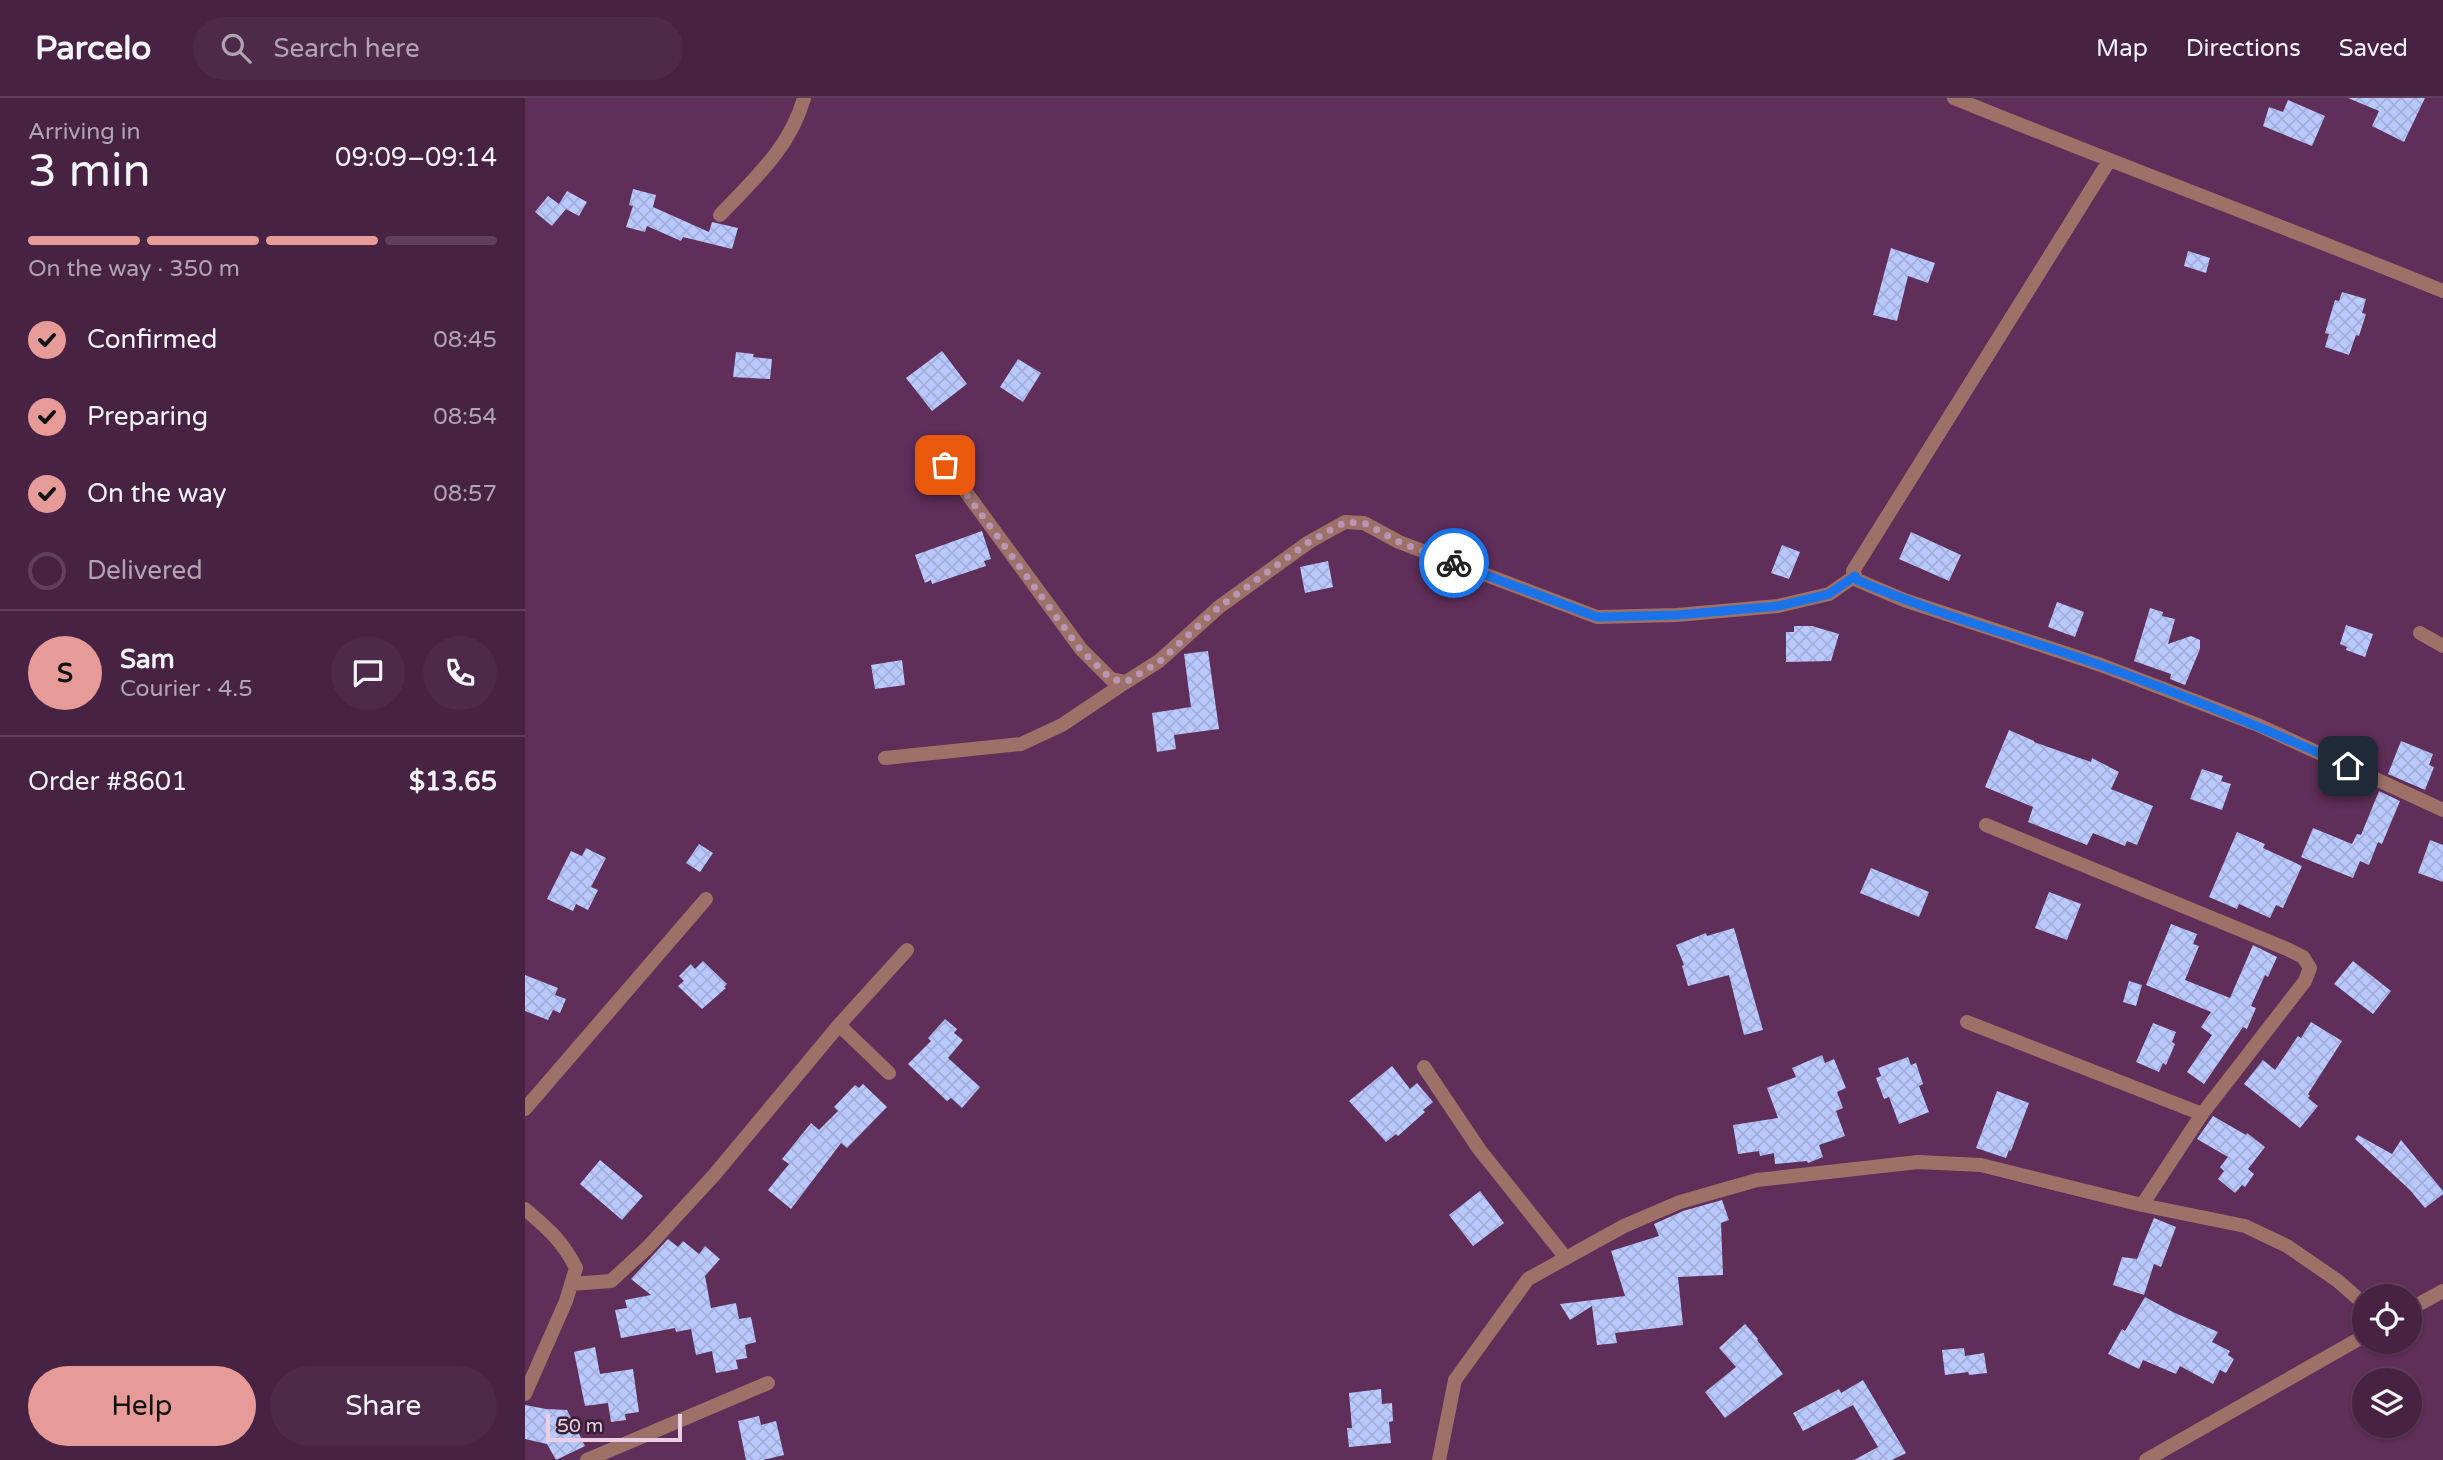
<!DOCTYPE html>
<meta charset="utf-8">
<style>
body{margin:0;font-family:"Varela Round",sans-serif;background:#4e2a4a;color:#f1f3f6;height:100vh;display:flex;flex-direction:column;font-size:26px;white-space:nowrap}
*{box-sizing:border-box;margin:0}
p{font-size:23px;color:#b0a4b2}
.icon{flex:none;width:38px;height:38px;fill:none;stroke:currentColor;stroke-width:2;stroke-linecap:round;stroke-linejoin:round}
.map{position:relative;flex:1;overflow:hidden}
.details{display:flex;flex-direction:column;background:#472243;width:525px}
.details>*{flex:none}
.fabs{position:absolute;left:1827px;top:1186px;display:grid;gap:14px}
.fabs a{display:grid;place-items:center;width:70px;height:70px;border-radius:50%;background:#472243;box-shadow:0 2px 5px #0004,0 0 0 2px #5f3f5c;font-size:35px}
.scale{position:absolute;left:21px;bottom:18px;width:136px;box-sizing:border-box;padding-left:7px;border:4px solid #eccde6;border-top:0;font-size:19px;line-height:24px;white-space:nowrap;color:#eccde6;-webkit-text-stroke:5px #372034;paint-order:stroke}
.pin{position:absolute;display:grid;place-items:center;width:60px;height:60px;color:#fff;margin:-30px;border-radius:14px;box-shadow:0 4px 10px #0006}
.courier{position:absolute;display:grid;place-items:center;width:70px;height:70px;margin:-35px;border:5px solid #1a73e8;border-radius:50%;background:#fff;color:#222;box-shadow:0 2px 9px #0007}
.headline em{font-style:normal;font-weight:600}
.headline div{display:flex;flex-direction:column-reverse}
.headline{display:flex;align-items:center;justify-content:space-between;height:119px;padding:0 28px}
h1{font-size:46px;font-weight:600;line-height:52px}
.bar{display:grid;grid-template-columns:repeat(4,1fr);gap:10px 7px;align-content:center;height:84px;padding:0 28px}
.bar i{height:9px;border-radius:5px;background:#5f3f5c}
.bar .selected{background:#e69b98}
.bar p{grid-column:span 4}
.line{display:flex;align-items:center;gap:18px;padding:0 28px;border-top:2px solid #5f3f5c}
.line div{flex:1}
.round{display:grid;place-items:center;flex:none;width:74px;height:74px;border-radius:37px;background:#4e2a4a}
ol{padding:0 28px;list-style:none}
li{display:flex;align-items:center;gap:21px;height:77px}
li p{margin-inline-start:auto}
li .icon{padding:7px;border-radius:50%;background:#e69b98;color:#111;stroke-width:4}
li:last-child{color:#b0a4b2}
li i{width:38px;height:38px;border:4px solid #5f3f5c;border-radius:50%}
.cta{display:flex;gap:14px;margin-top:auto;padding:14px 28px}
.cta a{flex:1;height:80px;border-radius:42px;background:#e69b98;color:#111;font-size:28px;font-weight:600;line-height:80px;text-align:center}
.cta a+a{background:#4e2a4a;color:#f1f3f6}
header{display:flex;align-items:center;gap:42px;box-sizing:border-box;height:98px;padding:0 35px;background:#472243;border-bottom:2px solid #5f3f5c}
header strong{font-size:33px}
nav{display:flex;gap:38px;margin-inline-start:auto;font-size:24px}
.search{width:490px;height:63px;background:#4e2a4a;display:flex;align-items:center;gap:18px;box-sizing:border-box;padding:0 24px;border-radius:38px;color:#b0a4b2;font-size:26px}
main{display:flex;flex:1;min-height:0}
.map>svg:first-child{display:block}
</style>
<header>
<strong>Parcelo</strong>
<div class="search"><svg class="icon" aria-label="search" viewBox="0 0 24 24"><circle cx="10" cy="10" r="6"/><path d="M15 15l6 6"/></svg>Search here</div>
<nav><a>Map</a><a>Directions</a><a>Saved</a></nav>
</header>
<main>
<section class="details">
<div class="headline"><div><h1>3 min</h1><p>Arriving in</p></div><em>09:09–09:14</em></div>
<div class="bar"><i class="selected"></i><i class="selected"></i><i class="selected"></i><i></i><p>On the way · 350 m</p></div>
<ol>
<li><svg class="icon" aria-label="check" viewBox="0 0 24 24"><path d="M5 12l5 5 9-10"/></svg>Confirmed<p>08:45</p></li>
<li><svg class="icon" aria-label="check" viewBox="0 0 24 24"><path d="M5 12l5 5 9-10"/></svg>Preparing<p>08:54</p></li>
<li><svg class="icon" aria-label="check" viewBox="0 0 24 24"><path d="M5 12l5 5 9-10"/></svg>On the way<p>08:57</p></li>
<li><i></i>Delivered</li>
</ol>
<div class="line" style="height:126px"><b class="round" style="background:#e69b98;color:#111">S</b><div><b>Sam</b><p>Courier · 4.5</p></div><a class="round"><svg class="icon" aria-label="chat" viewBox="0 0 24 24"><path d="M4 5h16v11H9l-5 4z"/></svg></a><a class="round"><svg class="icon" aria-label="phone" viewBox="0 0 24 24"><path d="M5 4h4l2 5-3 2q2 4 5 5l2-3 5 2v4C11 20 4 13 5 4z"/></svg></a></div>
<div class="line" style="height:91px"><div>Order #8601</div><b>$13.65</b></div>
<div class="cta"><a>Help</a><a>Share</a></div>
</section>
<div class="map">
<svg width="1918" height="1362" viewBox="0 0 1918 1362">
<defs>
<pattern id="building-cross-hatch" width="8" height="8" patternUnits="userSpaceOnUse" patternTransform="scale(1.75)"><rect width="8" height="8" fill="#b9c9fe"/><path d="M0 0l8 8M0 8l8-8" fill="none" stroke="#a2add9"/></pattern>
</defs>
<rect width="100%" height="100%" fill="#5f2e59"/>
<path fill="url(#building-cross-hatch)" d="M1823 0H1900L1879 44 1847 28 1854 13Z
M1763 2 1800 18 1787 48 1738 28 1744 9 1758 14Z
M108 91 131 97 128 109 184 134 187 124 213 130 207 151 158 139 156 143 122 128 120 134 101 129 108 108 104 107Z
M42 93 62 104 54 118 39 110 41 111 27 128 10 114 23 98 34 106Z
M1366 150 1410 165 1403 185 1383 178 1372 223 1348 217Z
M1663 153 1685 160 1681 175 1659 168Z
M1817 194 1841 201 1837 215 1841 216 1834 238 1831 237 1824 257 1800 249 1804 236 1800 235 1810 202 1814 203Z
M417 253 442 286 407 313 381 280Z
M211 254 229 256 228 259 247 261 245 281 208 279Z
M493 261 516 275 498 304 475 289Z
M457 433 466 461 459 463 461 468 407 486 406 482 400 485 390 457Z
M1386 434 1436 457 1424 483 1374 461Z
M1257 447 1275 454 1264 481 1246 475Z
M803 463 808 489 780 495 775 469Z
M1532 504 1559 514 1550 539 1523 529Z
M1625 510 1638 514 1637 518 1650 521 1643 546 1666 538 1675 542V551L1660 587 1645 581 1646 576 1609 563Z
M1821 527 1848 536 1840 559 1821 552 1822 549 1815 546Z
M1269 528H1287L1314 536 1306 563 1261 564V534H1269Z
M683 553 694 631 649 637 651 651 632 654 627 615 666 609 659 556Z
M377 562 380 587 350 591 346 567Z
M1484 632 1509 643V644L1566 664 1567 660 1594 674 1586 691 1628 708 1612 747 1602 743 1600 748 1568 735 1562 747 1503 724 1508 709 1460 689Z
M1876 643 1908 656 1904 667 1909 669 1900 692 1863 676Z
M1677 671 1698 678 1696 683 1706 686 1697 712 1665 701Z
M1854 693 1875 703 1857 746 1853 744 1844 767 1835 763 1828 780 1776 759 1788 730 1827 746 1832 736 1836 737Z
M1712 734 1740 746 1738 750 1777 768 1758 810 1751 807 1745 820 1714 806 1712 811 1684 799Z
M1905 742 1918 747V784L1893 775Z
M174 746 188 755 175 774 161 765Z
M61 750 81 760 66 789 73 792 63 812 51 806 48 813 22 801 46 753 57 758Z
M1346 770 1404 794 1394 819 1335 795Z
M1524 794 1556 806 1542 842 1510 830Z
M1646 826 1672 836 1668 846 1674 848 1660 882 1705 900 1728 847 1752 859 1743 879 1740 877 1726 908 1731 910 1722 931 1718 929 1679 986 1662 974 1687 937 1676 929 1686 914 1621 887Z
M1209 830 1238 932 1219 937 1204 877 1163 888 1157 868 1159 867 1151 847 1181 835 1182 838Z
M178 863 202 886 199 889 201 890 177 911 153 888 159 883 154 878 166 866 170 871Z
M1828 863 1866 893 1848 916 1809 886Z
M0 877 33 890 30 897 41 901 35 915 28 912 23 922 0 913Z
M1604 883 1617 887 1611 908 1598 904Z
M420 921 432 931 429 935 438 942 423 960 455 989 437 1010 426 1000 422 1003 383 966 406 943 403 940Z
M1786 924 1817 943 1783 996 1785 998 1783 1000 1793 1008 1775 1030 1719 986 1738 962 1750 972 1773 938 1776 940Z
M1628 925 1651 934 1647 944 1650 946 1641 967 1638 965 1634 974 1611 964Z
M1297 957 1300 965 1309 961 1321 990 1312 994 1318 1010 1311 1013 1320 1038 1294 1047 1298 1059 1283 1065 1282 1063 1250 1066 1249 1055 1235 1058 1234 1053 1213 1056 1208 1027 1253 1020 1242 990 1271 979 1267 970Z
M1383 959 1386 967 1391 965 1398 986 1394 988 1404 1014 1374 1026 1364 999 1359 1001 1351 980 1356 978 1353 970Z
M867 968 885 991 892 985 908 1004 898 1012 900 1014 873 1038 871 1036 861 1044 824 1003Z
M338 986 362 1009 322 1050 316 1045 266 1111 243 1092 264 1066 257 1061 286 1025 294 1032 313 1013 309 1009 330 987 334 990Z
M1472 993 1504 1005 1486 1053 1484 1052 1481 1060 1451 1050Z
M1688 1018 1721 1037 1722 1035 1740 1049 1723 1071 1729 1076 1720 1089 1717 1087 1710 1095 1693 1081 1699 1073 1695 1069 1703 1059 1672 1041Z
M1833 1037 1867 1056 1876 1042 1918 1093V1096L1900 1110 1885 1092 1830 1041Z
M75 1062 118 1098 97 1122 55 1086Z
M955 1093 979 1125 948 1148 924 1117Z
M1197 1102 1204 1122 1196 1125 1198 1177 1153 1179 1158 1227 1090 1235 1092 1245 1072 1247 1067 1208 1045 1222 1035 1206 1100 1198 1086 1153 1134 1138 1129 1126 1158 1113Z
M1629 1120 1651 1129 1636 1169 1629 1166 1619 1197 1588 1187 1597 1159 1612 1161Z
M143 1141 153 1149 158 1143 174 1156 180 1148 195 1161 180 1178 186 1210 211 1205 214 1221 226 1219 231 1244 220 1247 222 1260 211 1262 213 1271 191 1275 187 1253 171 1257 166 1231 151 1234 150 1230 96 1240 90 1212 102 1210 100 1202 126 1197 106 1181Z
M1620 1199 1650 1215 1693 1234 1687 1244 1705 1253 1703 1257 1709 1261 1701 1275 1695 1272 1688 1286 1655 1268 1651 1276 1618 1262 1614 1271 1583 1256 1597 1231 1600 1233Z
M1220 1226 1233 1241 1232 1242 1258 1276 1200 1320 1180 1294 1211 1269 1194 1250Z
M70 1249 75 1276 108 1271 114 1314 100 1316 101 1322 86 1324 83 1305 60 1308 49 1254Z
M1439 1250 1440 1258 1459 1255 1462 1275 1444 1277 1443 1274 1420 1277 1417 1252Z
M1338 1282 1381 1355 1367 1362H1329L1353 1349 1328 1307 1278 1333 1268 1315 1314 1291 1316 1295Z
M856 1291 857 1306 867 1305 868 1323 864 1324 866 1345 824 1349 822 1330H827L824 1295Z
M0 1307 21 1311 42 1312 60 1348 31 1362 22 1346 0 1341Z
M234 1318 236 1327 251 1323 259 1357 238 1362H221L213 1323Z"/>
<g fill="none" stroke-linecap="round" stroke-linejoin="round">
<path stroke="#9d7168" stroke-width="14" d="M1429 0C1591 66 1755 127 1918 193
M1584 63 1328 473 1332 482 1379 502 1576 567 1733 627 1918 712
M195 117C229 81 265 50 279 0
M405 345 556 551 586 581 601 584 634 563 694 509 784 444 820 424 839 425 874 444 1072 519 1152 517 1253 508 1304 496 1330 478
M1895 535 1918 548
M360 660 496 646 537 627 601 584
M1461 727 1762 851 1778 859 1785 870 1780 883 1677 1016 1617 1107
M1442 924 1677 1016
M314 927 364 975
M899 969 954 1051 1041 1160
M0 1011 181 801
M0 1111C23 1131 37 1142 51 1170L41 1203 0 1296
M46 1186 86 1183 122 1150 190 1076 314 927 382 852
M1885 1211 1918 1193
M62 1362 243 1285
M914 1362 930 1282 1003 1181 1099 1128 1155 1104 1232 1082 1393 1064 1456 1067 1617 1107 1720 1128 1762 1148 1813 1183 1839 1206
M1621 1362 1839 1238"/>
</g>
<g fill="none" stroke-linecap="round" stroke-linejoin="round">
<path stroke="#bb95b5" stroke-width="7" stroke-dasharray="0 12.6" d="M420 367 555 551 586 581 601 584 634 564 694 509 784 444 820 424 839 425 874 444 929 465"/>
<path stroke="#1a73e8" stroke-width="9" d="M929 465 1072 519 1152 517 1253 508 1304 496 1330 478 1332 482C1410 516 1492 538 1572 566 1657 596 1741 631 1823 668"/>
</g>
</svg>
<div class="fabs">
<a><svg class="icon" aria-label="locate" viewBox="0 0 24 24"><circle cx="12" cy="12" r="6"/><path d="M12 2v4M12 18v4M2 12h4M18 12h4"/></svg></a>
<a><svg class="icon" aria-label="layers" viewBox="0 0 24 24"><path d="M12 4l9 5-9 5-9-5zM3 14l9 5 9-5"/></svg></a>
</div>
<div class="scale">50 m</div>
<div class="pin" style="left:420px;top:367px;background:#ea580c"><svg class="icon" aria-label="bag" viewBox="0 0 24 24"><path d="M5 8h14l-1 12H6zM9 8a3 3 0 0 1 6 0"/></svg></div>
<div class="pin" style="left:1823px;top:668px;background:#1f2937"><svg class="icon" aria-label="home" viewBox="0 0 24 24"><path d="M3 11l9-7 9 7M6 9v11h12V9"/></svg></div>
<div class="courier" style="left:929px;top:465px"><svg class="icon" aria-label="bike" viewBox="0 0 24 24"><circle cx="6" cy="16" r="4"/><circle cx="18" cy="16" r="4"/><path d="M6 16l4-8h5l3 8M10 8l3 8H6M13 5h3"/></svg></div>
</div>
</main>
